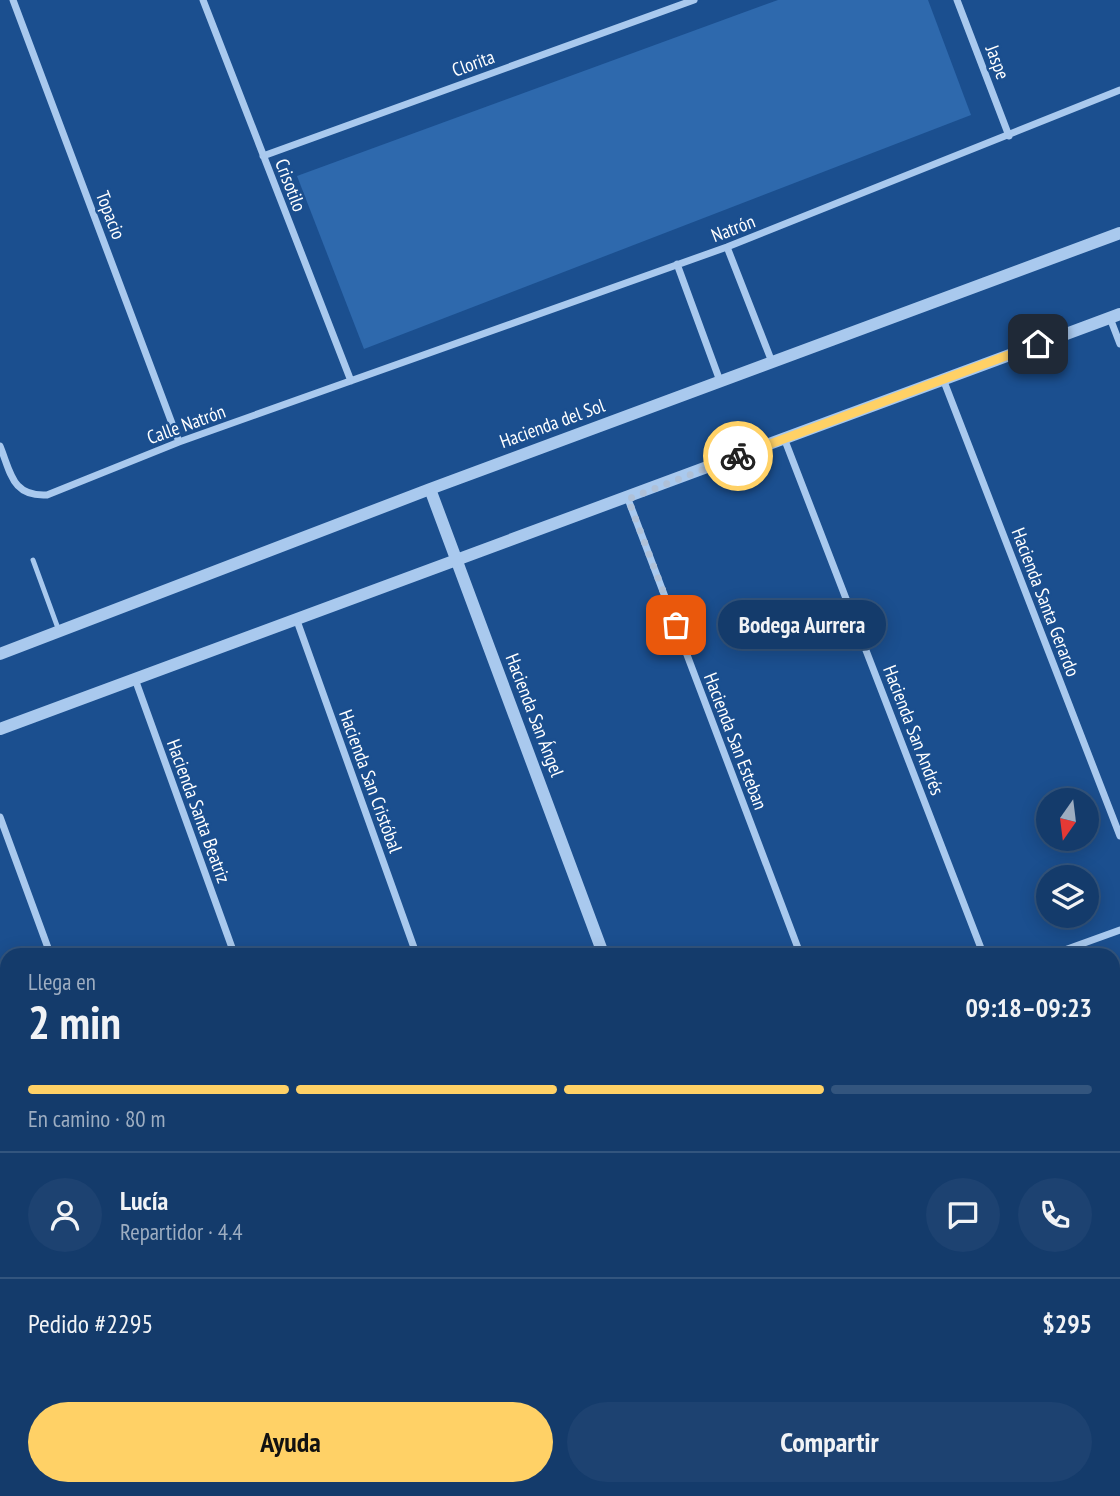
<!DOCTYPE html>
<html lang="es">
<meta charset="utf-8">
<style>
body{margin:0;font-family:"PT Sans Narrow",sans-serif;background:#1d4271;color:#f1f3f6;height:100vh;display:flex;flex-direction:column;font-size:26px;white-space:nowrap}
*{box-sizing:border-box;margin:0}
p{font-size:23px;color:#9dadc1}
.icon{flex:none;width:38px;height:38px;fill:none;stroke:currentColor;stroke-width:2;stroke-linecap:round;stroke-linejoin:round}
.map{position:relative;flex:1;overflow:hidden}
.side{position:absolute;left:0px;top:948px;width:1120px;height:548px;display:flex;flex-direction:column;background:#143b6b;border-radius:21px 21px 0 0;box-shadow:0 4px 18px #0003,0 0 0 2px #33557e}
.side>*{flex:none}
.needle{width:46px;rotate:194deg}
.fabs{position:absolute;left:1036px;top:788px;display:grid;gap:14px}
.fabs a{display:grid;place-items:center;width:63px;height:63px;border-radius:50%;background:#143b6b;box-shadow:0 4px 18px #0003,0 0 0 2px #33557e;font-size:35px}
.pin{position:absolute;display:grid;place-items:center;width:60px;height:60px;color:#fff;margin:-30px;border-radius:14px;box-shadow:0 4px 10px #0006}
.courier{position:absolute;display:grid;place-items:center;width:70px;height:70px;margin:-35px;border:5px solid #ffd166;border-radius:50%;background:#fff;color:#222;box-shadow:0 2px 9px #0007}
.bubble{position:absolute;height:49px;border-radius:24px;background:#143b6b;box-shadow:0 4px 18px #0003,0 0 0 2px #33557e;font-size:23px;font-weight:700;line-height:49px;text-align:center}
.overview em{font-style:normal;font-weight:700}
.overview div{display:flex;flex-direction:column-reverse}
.overview{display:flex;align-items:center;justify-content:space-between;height:119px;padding:0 28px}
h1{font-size:46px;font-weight:700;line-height:52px}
.bar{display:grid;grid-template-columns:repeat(4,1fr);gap:10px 7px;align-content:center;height:84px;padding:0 28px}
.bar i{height:9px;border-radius:5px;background:#33557e}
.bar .current{background:#ffd166}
.bar p{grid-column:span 4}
.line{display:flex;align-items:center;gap:18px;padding:0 28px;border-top:2px solid #33557e}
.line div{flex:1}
.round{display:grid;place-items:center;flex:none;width:74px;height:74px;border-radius:37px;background:#1d4271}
.cta{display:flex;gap:14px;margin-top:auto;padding:14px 28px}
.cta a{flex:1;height:80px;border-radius:42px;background:#ffd166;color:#111;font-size:28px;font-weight:700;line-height:80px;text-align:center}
.cta a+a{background:#1d4271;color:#f1f3f6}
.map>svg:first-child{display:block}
</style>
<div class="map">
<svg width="1120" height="1496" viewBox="0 0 1120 1496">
<rect width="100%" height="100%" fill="#1b4f8f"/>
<path fill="#2e69ad" d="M778 0H928L971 115 364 349 297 176Z"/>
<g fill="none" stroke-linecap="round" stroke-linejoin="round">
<path stroke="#3c6290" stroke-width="28" d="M1113 994 1120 991
M0 1412 7 1409"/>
<path stroke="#a9c9ee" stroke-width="5" d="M33 560 59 631"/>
<path stroke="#a9c9ee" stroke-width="7" d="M13 0 179 442
M203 0 351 381
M957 0 1009 136
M263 156 694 0
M727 247 772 362
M677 264 720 381
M1110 318 1120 344
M943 379 1120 836
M784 438 984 956
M0 446C11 473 12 497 47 495L179 442 727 247 1120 90
M628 499 801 956
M296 618 417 956
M135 679 235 956
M0 817 51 956
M1048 956 1120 930
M1113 1068 1120 1065
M1113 1304 1120 1323
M0 1319 6 1344 0 1354
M1001 1489 1004 1496
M0 1494 13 1489
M493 1496 511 1489"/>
<path stroke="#a9c9ee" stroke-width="12" d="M430 489 604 956
M0 654 430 489 1120 233
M0 729 1120 314
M805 1489 808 1496"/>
</g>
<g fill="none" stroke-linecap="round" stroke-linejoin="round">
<path stroke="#afc1d8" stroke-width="7" stroke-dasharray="0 12.6" d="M676 625 628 499 738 456"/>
<path stroke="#ffd166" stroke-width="9" d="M738 456 1038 344"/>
</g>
<g text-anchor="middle" stroke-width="5" stroke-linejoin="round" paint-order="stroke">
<g font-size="19" fill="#fff" stroke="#1b4f8f">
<text transform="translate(998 62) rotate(69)" y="7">Jaspe</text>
<text transform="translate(473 63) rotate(-20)" y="7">Clorita</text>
<text transform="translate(291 185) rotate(69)" y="7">Crisotilo</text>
<text transform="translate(111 215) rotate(69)" y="7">Topacio</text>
<text transform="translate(733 228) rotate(-21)" y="7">Natrón</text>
<text transform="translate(552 423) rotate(-20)" y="7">Hacienda del Sol</text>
<text transform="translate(186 424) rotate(-20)" y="7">Calle Natrón</text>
<text transform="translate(1046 602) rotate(69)" y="7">Hacienda Santa Gerardo</text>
<text transform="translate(535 715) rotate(69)" y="7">Hacienda San Ángel</text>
<text transform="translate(914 730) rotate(69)" y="7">Hacienda San Andrés</text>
<text transform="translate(736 741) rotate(69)" y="7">Hacienda San Esteban</text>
<text transform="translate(371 781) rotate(70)" y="7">Hacienda San Cristóbal</text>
<text transform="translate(199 811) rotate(70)" y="7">Hacienda Santa Beatriz</text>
</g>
</g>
</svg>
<div class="fabs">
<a><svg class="needle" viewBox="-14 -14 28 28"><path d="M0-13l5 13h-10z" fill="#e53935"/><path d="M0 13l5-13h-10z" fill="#9dadc1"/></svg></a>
<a><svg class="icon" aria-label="layers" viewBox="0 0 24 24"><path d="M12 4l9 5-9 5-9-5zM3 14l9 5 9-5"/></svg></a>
</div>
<div class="pin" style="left:676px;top:625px;background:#ea580c"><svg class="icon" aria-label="bag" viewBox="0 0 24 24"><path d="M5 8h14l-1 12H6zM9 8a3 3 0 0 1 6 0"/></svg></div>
<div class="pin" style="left:1038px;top:344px;background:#1f2937"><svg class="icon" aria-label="home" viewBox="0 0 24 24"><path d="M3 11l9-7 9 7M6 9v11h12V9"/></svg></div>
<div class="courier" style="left:738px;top:456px"><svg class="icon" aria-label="bike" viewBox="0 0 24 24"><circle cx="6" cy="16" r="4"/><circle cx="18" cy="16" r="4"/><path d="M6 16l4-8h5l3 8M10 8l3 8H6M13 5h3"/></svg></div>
<div class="bubble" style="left:718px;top:600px;width:168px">Bodega Aurrera</div>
<section class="side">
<div class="overview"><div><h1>2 min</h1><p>Llega en</p></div><em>09:18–09:23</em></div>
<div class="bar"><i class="current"></i><i class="current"></i><i class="current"></i><i></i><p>En camino · 80 m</p></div>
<div class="line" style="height:126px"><a class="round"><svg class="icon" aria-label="person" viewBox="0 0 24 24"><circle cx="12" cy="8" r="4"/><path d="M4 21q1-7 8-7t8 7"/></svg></a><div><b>Lucía</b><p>Repartidor · 4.4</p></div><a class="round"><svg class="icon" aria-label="chat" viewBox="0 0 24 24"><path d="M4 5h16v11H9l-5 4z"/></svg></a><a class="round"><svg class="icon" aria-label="phone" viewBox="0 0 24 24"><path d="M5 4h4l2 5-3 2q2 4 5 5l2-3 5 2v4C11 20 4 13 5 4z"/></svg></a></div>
<div class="line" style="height:91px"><div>Pedido #2295</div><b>$295</b></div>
<div class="cta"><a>Ayuda</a><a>Compartir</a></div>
</section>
</div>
